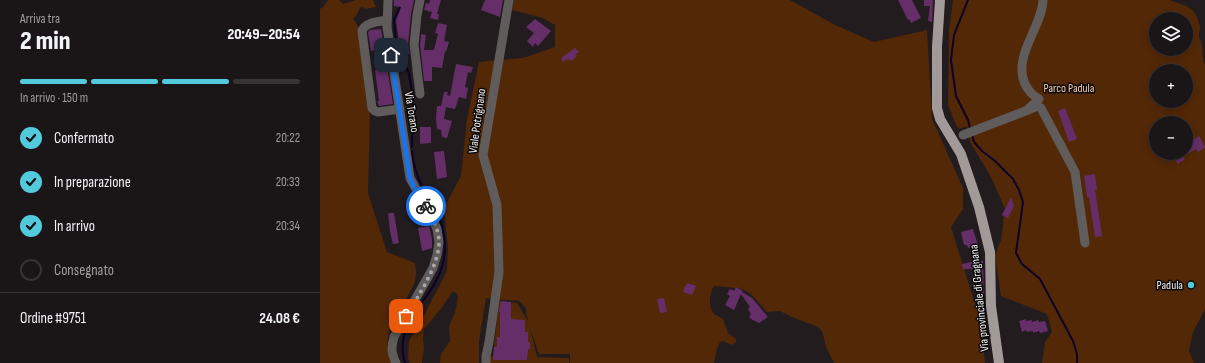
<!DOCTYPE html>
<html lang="it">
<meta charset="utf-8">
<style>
body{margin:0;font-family:"Sofia Sans Condensed",sans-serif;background:#272224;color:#f1f3f6;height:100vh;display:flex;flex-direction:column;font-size:15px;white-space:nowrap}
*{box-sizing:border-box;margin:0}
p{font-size:13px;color:#9f9fa1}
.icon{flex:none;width:22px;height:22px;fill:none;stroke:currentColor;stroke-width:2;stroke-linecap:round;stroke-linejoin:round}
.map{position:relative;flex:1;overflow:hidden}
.drawer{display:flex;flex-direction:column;background:#1a1517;width:320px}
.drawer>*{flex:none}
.tools{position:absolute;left:829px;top:12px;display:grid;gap:8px}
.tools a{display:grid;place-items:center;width:44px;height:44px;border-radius:50%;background:#1a1517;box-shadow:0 2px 10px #0003,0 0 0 1px #383436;font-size:20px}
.pin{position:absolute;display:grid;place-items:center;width:34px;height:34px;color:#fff;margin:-17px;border-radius:8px;box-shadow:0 2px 6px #0006}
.courier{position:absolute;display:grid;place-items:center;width:40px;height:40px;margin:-20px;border:3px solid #1a73e8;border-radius:50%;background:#fff;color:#222;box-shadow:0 1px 5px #0007}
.head em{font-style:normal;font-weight:800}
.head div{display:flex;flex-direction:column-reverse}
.head{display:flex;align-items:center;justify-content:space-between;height:68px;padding:0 20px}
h1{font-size:26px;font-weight:800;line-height:30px}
.bar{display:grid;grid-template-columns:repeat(4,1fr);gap:6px 4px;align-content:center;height:48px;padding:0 20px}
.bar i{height:5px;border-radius:3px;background:#383436}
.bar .current{background:#53cadc}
.bar p{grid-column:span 4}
.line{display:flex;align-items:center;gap:10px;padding:0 20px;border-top:1px solid #383436}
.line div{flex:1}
ol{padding:0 20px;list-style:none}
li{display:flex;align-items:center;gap:12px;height:44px}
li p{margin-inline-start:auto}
li .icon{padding:4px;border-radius:50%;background:#53cadc;color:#111;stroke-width:4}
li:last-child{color:#9f9fa1}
li i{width:22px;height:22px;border:2px solid #383436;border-radius:50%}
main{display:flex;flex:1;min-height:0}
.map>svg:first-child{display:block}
</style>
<main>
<section class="drawer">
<div class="head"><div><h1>2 min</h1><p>Arriva tra</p></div><em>20:49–20:54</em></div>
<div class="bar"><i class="current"></i><i class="current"></i><i class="current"></i><i></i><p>In arrivo · 150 m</p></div>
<ol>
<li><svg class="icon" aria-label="check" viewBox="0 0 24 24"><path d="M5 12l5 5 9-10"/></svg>Confermato<p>20:22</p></li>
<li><svg class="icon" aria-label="check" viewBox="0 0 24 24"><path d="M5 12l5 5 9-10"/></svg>In preparazione<p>20:33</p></li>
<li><svg class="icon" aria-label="check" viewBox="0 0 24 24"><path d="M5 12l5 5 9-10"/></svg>In arrivo<p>20:34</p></li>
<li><i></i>Consegnato</li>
</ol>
<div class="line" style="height:52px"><div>Ordine #9751</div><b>24.08 €</b></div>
</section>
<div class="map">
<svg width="885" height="363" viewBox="0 0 885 363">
<rect width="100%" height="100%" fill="#221c1f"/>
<path fill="#532807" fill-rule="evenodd" d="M8 0H19L23 4 36 0H53L56 7 45 9 43 7 40 8 36 16 33 19 40 29V47L50 112 48 193 54 212 67 252 95 263 96 272 95 282 69 332 67 345 71 363H0V9L3 7Z
M194 0H470L515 25 554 42 607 30 612 119 643 188V209L631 227 660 320 665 363H514L506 347 503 334 501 330 498 327 472 317 460 311 447 312 430 293 419 288 394 286C389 293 388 308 394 314 397 316 400 317 403 319L408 333 416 339V342L412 345 403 341 400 342 397 348 394 363H250V354H219L210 328 217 357 249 358V363H169V356H173L179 301 197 303 209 323 206 314V308L199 301 166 298 159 341V363H120L121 354 130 341 129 326 135 313 138 298 137 293 132 292 121 309 104 329 103 338 104 348 102 363H90L88 359 89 341 102 319 127 271 128 248 124 208 141 176 147 119 159 62 203 58 235 47V25L223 18 192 10Z
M633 0H849C866 6 876 6 880 27 880 30 879 33 879 37 880 40 882 43 882 46 883 53 882 58 885 65V309L873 332 869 351 874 363H722L725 342 732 332 727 314 681 296 675 255 681 240 685 209 671 177 650 142 647 126 639 129 636 125 628 105 629 30ZM836 19H866V49H836ZM836 71H866V101H836ZM836 123H866V153H836Z"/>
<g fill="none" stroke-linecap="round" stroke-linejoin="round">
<path stroke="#0f0029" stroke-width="2" d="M84 0 74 19 75 35 89 74 93 98 92 147
M648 0 634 35 631 60 636 96 648 120 650 129
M652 135 654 142 662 151 675 161 693 179 699 190 703 202 696 253 702 264 720 279 753 341 757 354V363
M85 363C72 323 112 301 122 267 128 246 123 223 114 204 112 197 106 192 102 186 97 176 93 162 92 151"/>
</g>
<path fill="#652e69" d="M74 0H94L91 14 88 44 89 54 86 53 85 49H83L79 42 76 21 81 7 74 6Z
M110 0H121L117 14H119L118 20 110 18 112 12 104 10 106 3 109 4Z
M165 0H183L180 17 161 10Z
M578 0H592L601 18 591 23 589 19 588 20Z
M604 0H613L612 22 608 21 610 6H604Z
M215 19 231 31 218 46 215 43 213 47 207 41 214 33 206 27Z
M118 23 127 25 124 41 129 42 126 52 125 51 122 68 112 67V81H104L100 45 101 34 106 35 104 50H114L118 34 115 33Z
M61 29 73 104 59 106 57 101H59L55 70H56L54 50 51 51 48 32 50 30Z
M255 48 259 52 255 55 257 56 251 61 250 59 248 60 247 59 243 62 241 58Z
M136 64 153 67 151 73 148 72 145 87 148 88 146 99 139 97 135 109 126 107 124 119 132 121 127 138 122 137 121 130 117 129 116 118 117 106H121L124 92H128L127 95 130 96Z
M745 108 757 139 749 142 738 111Z
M100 127H111V143L100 144Z
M871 133 875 139 879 136 885 147 878 152 876 149 863 157 865 159 858 164 851 153H866V136Z
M124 151 127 177 117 179 114 152Z
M775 174 777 190H775L782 236 775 237 769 197H767L764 176Z
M691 197 694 206 688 218 682 215Z
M68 213H74L79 243 73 244 70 231Z
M109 226 112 239V248L102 251 98 228Z
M653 229 658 245 648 248 647 245H644L641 232Z
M657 261H663L664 304 662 305 661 296H660V273H657L656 269H643L642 264Z
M367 283 376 286 372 295 363 292 365 286H366Z
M416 287 423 291 422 292 432 298 448 317 439 323 431 319 429 317 431 314 428 309 430 307 421 294 414 310 405 305 410 296 407 294 410 289 414 291Z
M344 298 347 312 340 313 337 299Z
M181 301 191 302V319L205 320V332H208V342H210V349H208L207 360H173L174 347H177V337H180V312H179Z
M706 319V321L712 320V322L718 320 719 322 725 321 728 331 720 333 719 331 713 333V331L707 332 706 330 702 332 699 321Z"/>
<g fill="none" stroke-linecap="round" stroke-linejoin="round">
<path stroke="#5f5c5b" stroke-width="9" d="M68 0 67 27 90 178 113 220 117 229 119 242 117 255 113 268 74 337C71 347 71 353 76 363
M100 0 97 15 94 45 100 94
M67 20C58 22 45 22 42 31L52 108 55 111 58 112 80 109
M709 108 719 99C712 95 710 92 706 86 691 57 722 28 723 0
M643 135 703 112 717 106 721 108 755 172 765 243
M166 363V356L169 342 179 272 177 205 163 155 189 0"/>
<path stroke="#a19a99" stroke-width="10" d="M620 0 617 47V108L620 119 641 154 659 207 670 252 671 306 679 363"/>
</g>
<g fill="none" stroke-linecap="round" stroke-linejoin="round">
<path stroke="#a9a4a6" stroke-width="4" stroke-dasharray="0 7.2" d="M86 316C98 296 120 265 119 240 118 228 112 217 106 206"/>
<path stroke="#1a73e8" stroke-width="5" d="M71 55 90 178 94 187 106 206"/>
</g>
<circle fill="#53cadc" stroke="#0a0808" stroke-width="1.5" cx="871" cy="285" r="4"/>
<g text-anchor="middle" stroke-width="3" stroke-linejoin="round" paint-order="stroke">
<g font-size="12" fill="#f9d0b7" stroke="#0a0808">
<text x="749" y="92">Parco Padula</text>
</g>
<g font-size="12" fill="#f2eeef" stroke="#0a0808">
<text transform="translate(92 112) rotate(81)" y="4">Via Torano</text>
<text transform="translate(157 121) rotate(-82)" y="4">Viale Potrignano</text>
<text transform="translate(659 298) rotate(-96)" y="4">Via provinciale di Gragnana</text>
</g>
<g font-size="12" fill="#f2eeef" stroke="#0a0808" text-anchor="end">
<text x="863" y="289">Padula</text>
</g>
</g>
</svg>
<div class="tools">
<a><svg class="icon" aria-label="layers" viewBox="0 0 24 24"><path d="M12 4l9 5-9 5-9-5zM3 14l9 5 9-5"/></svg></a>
<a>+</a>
<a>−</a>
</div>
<div class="pin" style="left:86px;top:316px;background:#ea580c"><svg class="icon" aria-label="bag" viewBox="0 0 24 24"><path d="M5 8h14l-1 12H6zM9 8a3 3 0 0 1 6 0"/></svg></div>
<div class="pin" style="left:71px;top:55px;background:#1f2937"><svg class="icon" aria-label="home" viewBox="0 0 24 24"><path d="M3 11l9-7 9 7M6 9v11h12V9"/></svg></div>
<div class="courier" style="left:106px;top:206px"><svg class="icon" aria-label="bike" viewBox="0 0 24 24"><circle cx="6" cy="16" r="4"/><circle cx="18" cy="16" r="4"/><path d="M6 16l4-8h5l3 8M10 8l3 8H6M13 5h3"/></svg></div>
</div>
</main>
